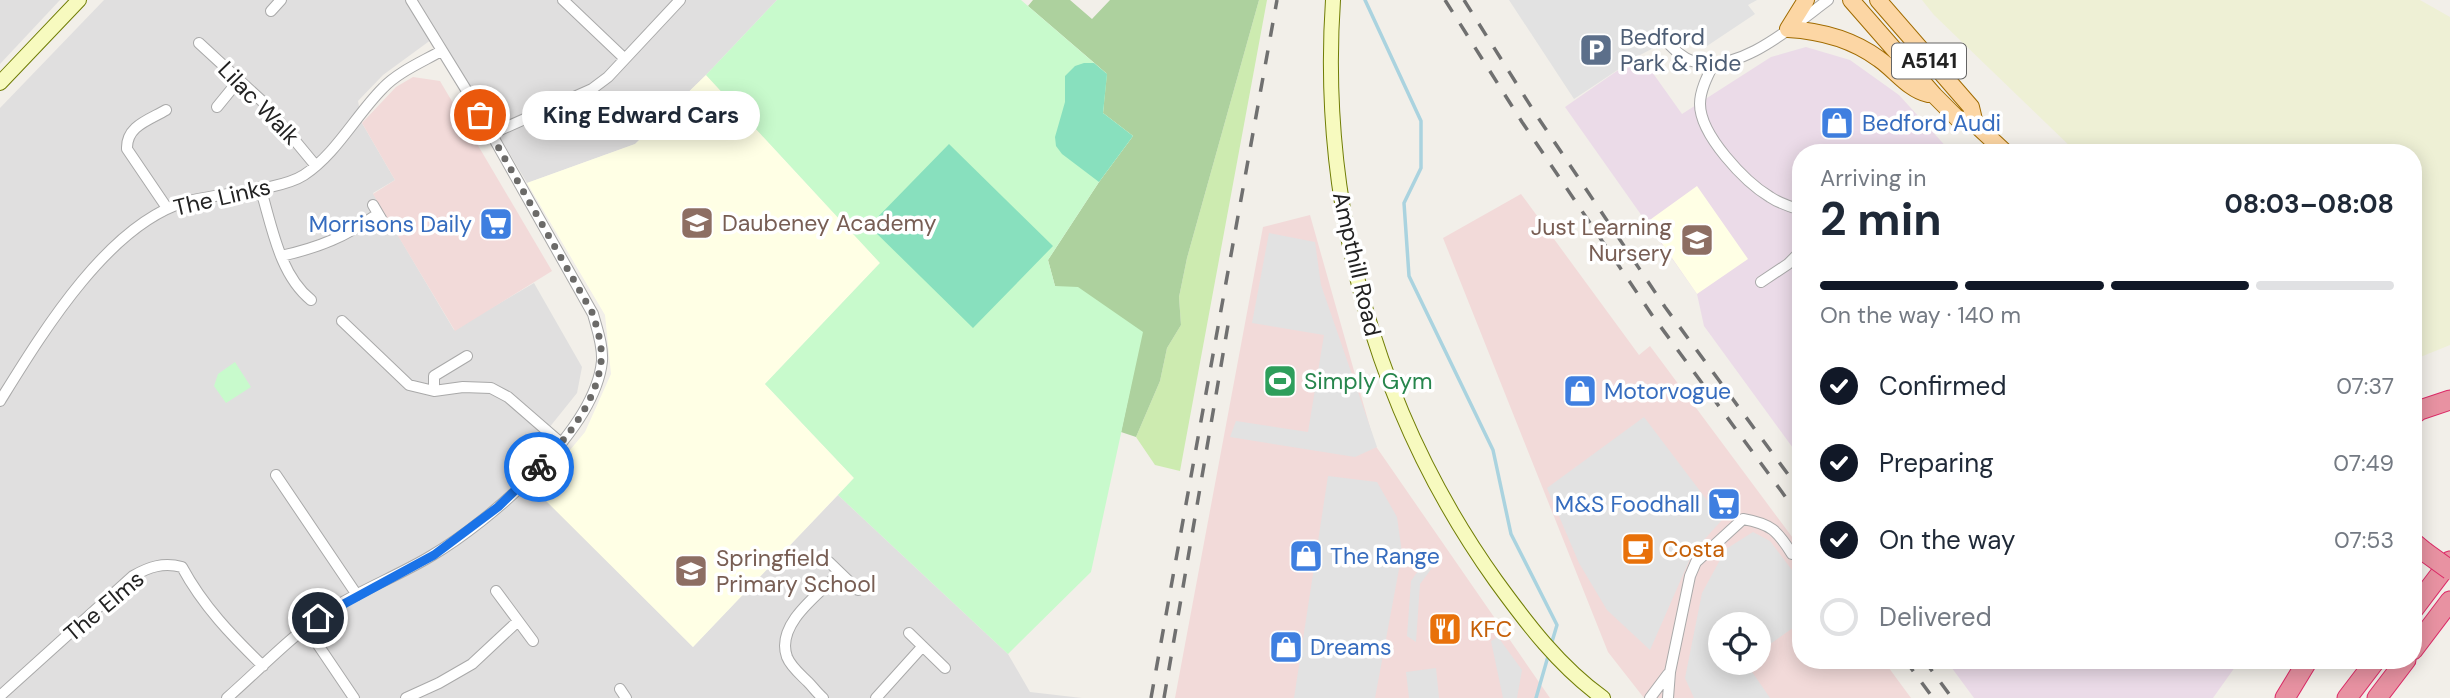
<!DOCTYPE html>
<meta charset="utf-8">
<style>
body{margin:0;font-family:"DM Sans",sans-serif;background:#f2f2f3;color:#1f2937;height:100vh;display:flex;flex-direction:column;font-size:26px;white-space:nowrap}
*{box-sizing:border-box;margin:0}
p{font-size:23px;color:#747a83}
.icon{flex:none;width:38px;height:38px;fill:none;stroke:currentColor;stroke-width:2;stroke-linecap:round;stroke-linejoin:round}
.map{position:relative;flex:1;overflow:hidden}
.panel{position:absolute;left:1792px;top:144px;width:630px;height:525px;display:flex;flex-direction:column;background:#fff;border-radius:28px;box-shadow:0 4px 18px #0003}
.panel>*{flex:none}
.buttons{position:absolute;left:1708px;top:612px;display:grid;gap:14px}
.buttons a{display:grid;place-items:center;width:63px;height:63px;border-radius:50%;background:#fff;box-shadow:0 4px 18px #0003;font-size:35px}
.pin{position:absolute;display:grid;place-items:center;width:60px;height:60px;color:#fff;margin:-30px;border:4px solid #fff;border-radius:50%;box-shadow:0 2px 7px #0007}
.courier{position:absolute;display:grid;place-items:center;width:70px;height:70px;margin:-35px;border:5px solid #1a73e8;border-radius:50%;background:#fff;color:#222;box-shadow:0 2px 9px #0007}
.bubble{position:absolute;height:49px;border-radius:24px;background:#fff;box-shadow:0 4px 18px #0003;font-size:23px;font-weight:700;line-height:49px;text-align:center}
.overview em{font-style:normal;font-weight:700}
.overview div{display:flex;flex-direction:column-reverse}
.overview{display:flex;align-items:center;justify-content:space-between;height:119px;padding:0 28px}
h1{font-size:46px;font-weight:700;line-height:52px}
.bar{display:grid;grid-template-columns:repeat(4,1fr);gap:10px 7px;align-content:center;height:84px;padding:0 28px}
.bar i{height:9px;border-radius:5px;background:#e0e1e3}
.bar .current{background:#111827}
.bar p{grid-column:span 4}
ol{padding:0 28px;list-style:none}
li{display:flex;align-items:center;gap:21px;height:77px}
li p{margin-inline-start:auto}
li .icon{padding:7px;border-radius:50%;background:#111827;color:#fff;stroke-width:4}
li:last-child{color:#747a83}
li i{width:38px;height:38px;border:4px solid #e0e1e3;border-radius:50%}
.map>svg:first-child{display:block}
</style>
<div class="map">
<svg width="2450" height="698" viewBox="0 0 2450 698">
<rect width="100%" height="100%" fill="#f2efe9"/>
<path fill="#e0dfdf" d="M0 0H60L0 64Z
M104 0H777L706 75 635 144 527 183 439 34 383 75 358 101 362 123 395 180 373 193 454 330 534 283 582 367 577 393 516 469 693 647 838 495 1008 654 1030 692 1082 698H0V108Z"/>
<path fill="#f2dad9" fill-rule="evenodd" d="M413 77 440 81 552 271 455 331 373 194 395 180 362 123 396 87Z
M1521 194 1639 355 1650 346 1801 549V660H1883L1911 698H1644L1608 652 1443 238ZM1720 625H1759V663H1720Z
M1310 215 1375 445 1550 698H1175L1263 227Z"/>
<path fill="#ebdbe8" d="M1806 47 1850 60 1899 95 1951 152H1801V459L1704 326 1697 294 1565 107 1640 55 1682 114 1771 57Z
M1946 660H2240L2213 698H1974Z"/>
<path fill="#ffffe5" d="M706 75 880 263 765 384 854 478 693 647 536 491 585 432 611 374 605 315 527 183 635 144Z
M1697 186 1748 259 1697 294 1647 222Z"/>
<path fill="#eef0d5" d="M1922 0H2420L2450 17V345L2413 360V152H2076L1934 15Z"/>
<path fill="#cdebb0" d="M1259 0H1267L1180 471 1155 465 1136 437 1160 381 1167 348 1181 325 1179 297 1187 258Z"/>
<path fill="#add19e" d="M1033 0H1070L1092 19 1110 0H1259L1187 258 1179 297 1181 325 1167 348 1160 381 1136 437 1121 432 1142 332 1055 286 1048 260 1099 182 1133 136 1103 113 1106 73 1028 6Z"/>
<path fill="#c8facc" d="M777 0H1021L1107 74 1103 113 1133 136 1099 182 1048 260 1055 286 1078 287 1143 332 1091 572 1008 654 838 495 854 478 765 384 880 263 706 75Z
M235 362 251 387 226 403 214 386 218 374Z"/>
<path fill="#88e0be" d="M1084 63H1094L1107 74 1103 113 1133 136 1099 182 1062 154 1056 146 1055 137 1065 102V76L1075 66Z
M949 144 1053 246 973 328 869 226Z"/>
<path fill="#e2e2e2" d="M1509 0H1757L1748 5 1755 14 1707 46 1699 34 1693 38 1671 35 1667 41 1640 55 1574 99Z
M1269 233 1315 242 1321 285 1377 447 1355 457 1230 437 1236 421 1308 432 1324 335 1252 323Z
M1644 417 1722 520 1693 552 1650 650 1607 610 1579 563 1547 488Z
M1328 476 1377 482 1397 517 1402 553 1375 698H1294Z
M1753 532 1770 541 1801 582V622L1759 652V625H1720V663H1746L1770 698H1694L1685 678 1702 593 1726 549Z
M1424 562 1432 568 1420 584 1416 642 1407 636 1411 581Z
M1498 637 1522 670 1517 698H1503L1491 641Z
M1436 668 1439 698H1409L1406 672Z"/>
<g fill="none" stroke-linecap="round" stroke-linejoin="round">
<path stroke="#aad3df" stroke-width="3.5" d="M1365 0 1421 121V168L1404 203 1409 276 1493 450 1511 534 1557 625 1551 645
M1536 698 1549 653"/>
<defs>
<path id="street" d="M563 0 624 58
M271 11 281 0
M1666 41C1674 49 1681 57 1692 61 1738 76 1794 25 1828 0
M199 43 263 102 316 166
M1714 63C1708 75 1700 90 1700 104 1700 135 1745 182 1770 197 1779 203 1791 207 1801 210
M217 107 239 80
M166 110C149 120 126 126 127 149L167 208
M491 134 592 89 608 77 680 0
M260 187C272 226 279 274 311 300
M373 205 383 222
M281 256C321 247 344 237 378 214
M1761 282 1788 264 1801 251
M342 321 409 385 434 391 463 387 491 388 508 397 561 443
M434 391V376L467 356
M0 401C41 335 107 225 185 202 217 193 279 191 304 175 336 154 356 115 383 88 398 72 422 62 441 51
M276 475 357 595
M829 562 858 590
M496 591 533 641
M306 627 354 698
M909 633 945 668
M620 689 626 698
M0 696 133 576C149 567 163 562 182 567 203 606 232 636 263 666
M227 698C260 669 291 636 328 611 360 590 398 576 431 556 489 522 595 431 602 361 603 345 597 329 593 314L470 96 411 0
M406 698 439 683 472 664 518 621
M823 698C817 693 813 687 808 682 800 674 791 667 787 657 775 624 820 593 840 573
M876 698 922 647
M1650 698 1668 674
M1668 698 1670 672 1690 576 1696 562 1743 519C1771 524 1777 530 1792 554"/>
<path id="secondary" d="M1333 0C1319 206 1376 413 1496 581 1528 625 1559 666 1603 698
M0 83 79 0"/>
<path id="primary" d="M1851 0 1934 95 1959 120 1975 124 2005 152
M1878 0 1971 107 1975 124
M1788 29C1822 31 1852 39 1879 59 1895 70 1909 90 1928 94
M1788 29 1806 0"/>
<path id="highway" d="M2413 415 2420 410 2450 400
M2413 542 2425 552
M2413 610 2450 561
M2413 650 2450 601
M2285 698 2308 660
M2347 698 2376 660
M2377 698 2406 660"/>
</defs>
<use href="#street" stroke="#a9a9a9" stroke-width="12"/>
<use href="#secondary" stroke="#707d05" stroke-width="16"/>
<use href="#primary" stroke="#a06b00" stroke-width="18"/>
<use href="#highway" stroke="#dc2a67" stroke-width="21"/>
<use href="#street" stroke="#fff" stroke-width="10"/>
<use href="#secondary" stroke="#f7fabf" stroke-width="14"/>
<use href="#primary" stroke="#fcd6a4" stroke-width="16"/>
<use href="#highway" stroke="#e892a2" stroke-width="19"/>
<path stroke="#707070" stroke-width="3.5" stroke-dasharray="14 14" stroke-linecap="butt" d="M1445 0 1522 122 1652 315 1801 518
M1464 0 1535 113 1665 307 1801 492
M1905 660 1933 698
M1924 660 1952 698
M1151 698 1277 0
M1164 698 1229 319"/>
<defs>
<path id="highway-bridge" d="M2425 552 2450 570"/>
</defs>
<use href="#highway-bridge" stroke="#dc2a67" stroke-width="21" stroke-linecap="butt"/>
<use href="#highway-bridge" stroke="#e892a2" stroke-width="19"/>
</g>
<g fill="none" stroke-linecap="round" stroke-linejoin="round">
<path stroke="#6b6a68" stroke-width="7" stroke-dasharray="0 12.6" d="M480 115 593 314C597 329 603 346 601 362 596 403 567 438 539 467"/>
<path stroke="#1a73e8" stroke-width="9" d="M318 618 434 555 498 507 539 467"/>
</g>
<defs>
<symbol id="parking-square" viewBox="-11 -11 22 22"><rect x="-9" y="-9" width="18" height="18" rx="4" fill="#5c6f8a" stroke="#fff"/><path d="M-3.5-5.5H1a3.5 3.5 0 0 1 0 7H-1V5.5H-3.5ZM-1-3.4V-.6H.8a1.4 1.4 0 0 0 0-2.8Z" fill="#fff"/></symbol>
<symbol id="shop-square" viewBox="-11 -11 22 22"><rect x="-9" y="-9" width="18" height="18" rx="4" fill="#3f7fe0" stroke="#fff"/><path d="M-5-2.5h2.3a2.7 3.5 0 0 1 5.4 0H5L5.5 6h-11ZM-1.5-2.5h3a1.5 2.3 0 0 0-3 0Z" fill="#fff"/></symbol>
<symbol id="school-square" viewBox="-11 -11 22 22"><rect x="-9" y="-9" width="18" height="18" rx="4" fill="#8d6e63" stroke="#fff"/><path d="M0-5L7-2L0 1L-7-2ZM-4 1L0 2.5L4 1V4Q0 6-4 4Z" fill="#fff"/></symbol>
<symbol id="supermarket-square" viewBox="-11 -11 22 22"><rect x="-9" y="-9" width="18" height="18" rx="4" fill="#3f7fe0" stroke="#fff"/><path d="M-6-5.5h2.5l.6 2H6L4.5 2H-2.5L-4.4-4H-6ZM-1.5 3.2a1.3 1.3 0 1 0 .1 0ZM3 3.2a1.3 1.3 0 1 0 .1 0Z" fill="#fff"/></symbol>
<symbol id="stadium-square" viewBox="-11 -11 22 22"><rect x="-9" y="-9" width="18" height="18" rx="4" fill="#2e9e5b" stroke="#fff"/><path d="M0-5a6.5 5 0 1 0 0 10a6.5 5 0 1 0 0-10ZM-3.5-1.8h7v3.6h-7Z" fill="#fff"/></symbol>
<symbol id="cafe-square" viewBox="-11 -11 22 22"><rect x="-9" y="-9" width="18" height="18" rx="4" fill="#e8710a" stroke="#fff"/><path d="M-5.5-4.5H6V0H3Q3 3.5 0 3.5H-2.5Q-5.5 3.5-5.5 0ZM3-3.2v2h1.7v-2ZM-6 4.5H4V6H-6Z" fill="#fff"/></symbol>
<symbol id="restaurant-square" viewBox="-11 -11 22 22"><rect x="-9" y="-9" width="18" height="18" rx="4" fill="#e8710a" stroke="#fff"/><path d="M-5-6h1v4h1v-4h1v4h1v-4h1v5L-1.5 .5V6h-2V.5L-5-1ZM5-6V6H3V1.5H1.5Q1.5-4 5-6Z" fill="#fff"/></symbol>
</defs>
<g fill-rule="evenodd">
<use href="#parking-square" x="1577" y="31" width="38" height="38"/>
<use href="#shop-square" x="1818" y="104" width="38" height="38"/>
<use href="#school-square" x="678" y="204" width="38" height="38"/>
<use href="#supermarket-square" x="477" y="205" width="38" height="38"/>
<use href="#school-square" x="1678" y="221" width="38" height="38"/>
<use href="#stadium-square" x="1261" y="362" width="38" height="38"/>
<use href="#shop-square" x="1561" y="372" width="38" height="38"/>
<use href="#supermarket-square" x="1705" y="485" width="38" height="38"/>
<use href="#cafe-square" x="1619" y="530" width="38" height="38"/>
<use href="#shop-square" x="1287" y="537" width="38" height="38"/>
<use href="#school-square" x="672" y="552" width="38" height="38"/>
<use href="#restaurant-square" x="1426" y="610" width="38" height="38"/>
<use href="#shop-square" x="1267" y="628" width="38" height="38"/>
</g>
<g text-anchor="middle" stroke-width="7" stroke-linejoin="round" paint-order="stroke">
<rect fill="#fff" stroke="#646464" stroke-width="2" x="1892" y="43.5" width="74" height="35" rx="5"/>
<g font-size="21" font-weight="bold" fill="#222">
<text x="1929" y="68">A5141</text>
</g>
<g font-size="23" fill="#4e5e75" stroke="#fff" text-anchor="start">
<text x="1620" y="45">Bedford<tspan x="1620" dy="26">Park &amp; Ride</tspan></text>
</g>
<g font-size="23" fill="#222" stroke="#fff">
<text transform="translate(259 103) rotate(46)" y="8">Lilac Walk</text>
<text transform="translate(222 197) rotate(-13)" y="8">The Links</text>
<text transform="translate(1357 264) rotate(77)" y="8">Ampthill Road</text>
<text transform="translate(104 606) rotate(-40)" y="8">The Elms</text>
</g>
<g font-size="23" fill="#366cbe" stroke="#fff" text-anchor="start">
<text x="1862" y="131">Bedford Audi</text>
<text x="472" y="232" text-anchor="end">Morrisons Daily</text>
<text x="1604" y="399">Motorvogue</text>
<text x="1700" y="512" text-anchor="end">M&amp;S Foodhall</text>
<text x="1330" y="564">The Range</text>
<text x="1310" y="655">Dreams</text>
</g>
<g font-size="23" fill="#785e54" stroke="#fff" text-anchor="start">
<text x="722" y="231">Daubeney Academy</text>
<text x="1672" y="235" text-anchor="end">Just Learning<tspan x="1672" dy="26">Nursery</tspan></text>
<text x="716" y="566">Springfield<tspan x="716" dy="26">Primary School</tspan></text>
</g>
<g font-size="23" fill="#27864d" stroke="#fff" text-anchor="start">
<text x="1304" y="389">Simply Gym</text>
</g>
<g font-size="23" fill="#c56008" stroke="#fff" text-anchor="start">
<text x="1662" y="557">Costa</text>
<text x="1470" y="637">KFC</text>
</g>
</g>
</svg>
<div class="buttons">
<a><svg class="icon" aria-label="locate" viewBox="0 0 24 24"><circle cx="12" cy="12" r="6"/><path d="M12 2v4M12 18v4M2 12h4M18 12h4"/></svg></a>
</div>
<div class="pin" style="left:480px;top:115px;background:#ea580c"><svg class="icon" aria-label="bag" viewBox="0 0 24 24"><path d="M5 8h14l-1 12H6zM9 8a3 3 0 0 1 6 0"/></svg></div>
<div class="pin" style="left:318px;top:618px;background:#1f2937"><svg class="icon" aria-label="home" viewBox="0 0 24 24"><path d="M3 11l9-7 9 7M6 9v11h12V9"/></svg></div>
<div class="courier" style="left:539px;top:467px"><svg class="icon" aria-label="bike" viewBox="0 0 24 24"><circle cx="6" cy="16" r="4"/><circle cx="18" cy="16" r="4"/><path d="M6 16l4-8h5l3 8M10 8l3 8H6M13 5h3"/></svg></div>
<div class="bubble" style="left:522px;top:91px;width:238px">King Edward Cars</div>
<section class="panel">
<div class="overview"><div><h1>2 min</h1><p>Arriving in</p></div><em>08:03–08:08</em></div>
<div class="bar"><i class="current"></i><i class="current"></i><i class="current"></i><i></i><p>On the way · 140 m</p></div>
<ol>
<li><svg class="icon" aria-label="check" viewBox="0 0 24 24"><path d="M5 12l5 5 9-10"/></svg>Confirmed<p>07:37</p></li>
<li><svg class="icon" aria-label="check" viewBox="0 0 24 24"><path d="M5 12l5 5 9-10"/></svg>Preparing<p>07:49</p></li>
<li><svg class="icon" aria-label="check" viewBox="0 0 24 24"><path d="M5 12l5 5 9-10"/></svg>On the way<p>07:53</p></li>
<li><i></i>Delivered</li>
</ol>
</section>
</div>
